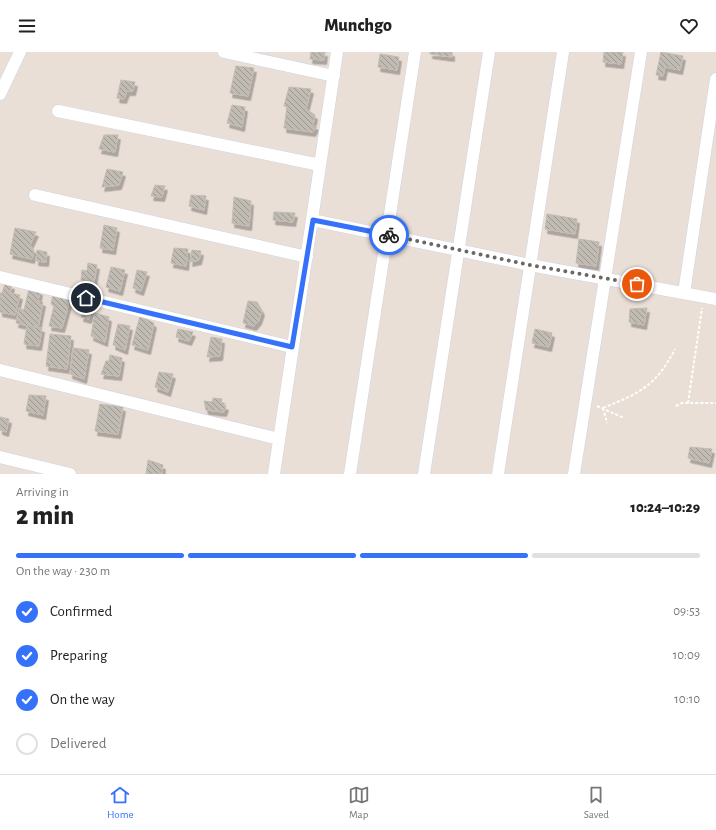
<!DOCTYPE html>
<meta charset="utf-8">
<style>
body{margin:0;font-family:"Alegreya Sans",sans-serif;background:#f2f2f2;color:#222;height:100vh;display:flex;flex-direction:column;font-size:15px;white-space:nowrap}
*{box-sizing:border-box;margin:0}
p{font-size:13px;color:#767676}
.icon{flex:none;width:22px;height:22px;fill:none;stroke:currentColor;stroke-width:2;stroke-linecap:round;stroke-linejoin:round}
.map{position:relative;height:422px;overflow:hidden}
.details{display:flex;flex-direction:column;background:#fff;flex:1}
.details>*{flex:none}
.pin{position:absolute;display:grid;place-items:center;width:34px;height:34px;color:#fff;margin:-17px;border:2px solid #fff;border-radius:50%;box-shadow:0 1px 4px #0007}
.courier{position:absolute;display:grid;place-items:center;width:40px;height:40px;margin:-20px;border:3px solid #3572f9;border-radius:50%;background:#fff;color:#222;box-shadow:0 1px 5px #0007}
.headline em{font-style:normal;font-weight:800}
.headline div{display:flex;flex-direction:column-reverse}
.headline{display:flex;align-items:center;justify-content:space-between;height:68px;padding:0 16px}
h1{font-size:26px;font-weight:800;line-height:30px}
.bar{display:grid;grid-template-columns:repeat(4,1fr);gap:6px 4px;align-content:center;height:48px;padding:0 16px}
.bar i{height:5px;border-radius:3px;background:#e0e0e0}
.bar .on{background:#3572f9}
.bar p{grid-column:span 4}
ol{padding:0 16px;list-style:none}
li{display:flex;align-items:center;gap:12px;height:44px}
li p{margin-inline-start:auto}
li .icon{padding:4px;border-radius:50%;background:#3572f9;color:#fff;stroke-width:4}
li:last-child{color:#767676}
li i{width:22px;height:22px;border:2px solid #e0e0e0;border-radius:50%}
header{display:flex;justify-content:space-between;align-items:center;height:52px;padding:0 16px;background:#fff;font-size:18px;font-weight:800}
.dock{display:flex;justify-content:space-around;align-items:center;height:56px;border-top:1px solid #e0e0e0;background:#fff;font-size:11px;color:#767676}
.dock a{display:grid;justify-items:center;gap:2px}
.dock .on{color:#3572f9}
.map>svg:first-child{display:block}
</style>
<header><svg class="icon" aria-label="menu" viewBox="0 0 24 24"><path d="M4 6h16M4 12h16M4 18h16"/></svg>Munchgo<svg class="icon" aria-label="heart" viewBox="0 0 24 24"><path d="M12 20l-8-8c-3-5 5-10 8-4 3-6 11-1 8 4z"/></svg></header>
<div class="map">
<svg width="716" height="422" viewBox="0 0 716 422">
<defs>
<pattern id="building-back-hatch" width="6" height="6" patternUnits="userSpaceOnUse"><rect width="6" height="6" fill="#c0bbb3"/><path d="M-1 5l2 2M0 0l6 6M5-1l2 2" fill="none" stroke="#9c9891"/></pattern>
<filter id="shadow"><feDropShadow dx="2.5" dy="4.5" stdDeviation="0" flood-color="#0004"/></filter>
</defs>
<rect width="100%" height="100%" fill="#eadfd7"/>
<path fill="url(#building-back-hatch)" stroke="#c4bbb2" filter="url(#shadow)" d="M311 0H325L324 8 310 7Z
M430 0H452V5L430 2Z
M604 0H623L621 12 603 10Z
M661 0 683 4 680 18 665 15 663 24 656 23Z
M380 2 399 5 397 18 378 15Z
M236 14 254 16 248 44 230 41Z
M121 28 135 30 133 39H127L124 47 117 46Z
M289 35 311 37 306 57 315 63 313 73 316 74 313 80 284 76 287 55 284 54Z
M232 53 245 55 242 75 227 71Z
M104 83H118L115 100 99 97Z
M107 117 123 120 119 133 102 135Z
M155 133 165 134 162 145 151 144Z
M191 143 206 144 204 158 189 154Z
M234 145 251 149 249 174 232 171Z
M274 160 295 161 293 170 273 168Z
M547 162 577 167 575 182 545 177Z
M104 173 117 176 113 198 100 196Z
M15 176 36 180 30 193 34 199 32 207 10 202Z
M579 187 599 190 596 214 576 211Z
M174 196 188 197 186 214 171 211Z
M37 198 47 200 46 210 36 209Z
M192 198 201 199 199 208 190 210Z
M88 211 97 213 94 230 81 228 82 218 87 219Z
M111 215 125 218 120 239 106 235Z
M137 218 147 220 141 239 133 236Z
M5 232 12 233 10 241 20 243 15 263 0 260V241H2Z
M29 236 40 239 38 249 43 250 38 276 16 271 19 256 24 258Z
M53 242 70 247 62 276 49 274 54 254 51 252Z
M248 249 257 250 262 259 259 268 254 274 243 271Z
M85 250 93 253 89 267 81 265Z
M647 256 644 273 629 270 630 257Z
M95 261 109 265 105 290 91 284Z
M140 264 154 271 148 298 132 293Z
M118 272 130 274 125 298 113 293Z
M27 273 42 276 39 294 24 292Z
M178 277 193 280 189 289 176 285Z
M535 277 552 281 549 295 532 291Z
M50 282 71 284 67 317 46 314Z
M211 285 222 287 220 304 207 305Z
M73 296 89 298 84 327 70 322Z
M110 303 122 306 119 324 101 322 106 309H109Z
M159 320 173 322 168 340 155 335Z
M29 343 46 344 43 363 26 359Z
M213 346 222 347 221 352 226 354 224 360 206 358 204 349 212 350Z
M100 352 123 355 118 382 95 379Z
M0 365 9 367 6 380 0 378Z
M690 395 712 397 709 411 688 406Z
M148 408 163 413 162 422H146Z"/>
<g fill="none" stroke-linecap="round" stroke-linejoin="round">
<defs>
<path id="street" d="M224 0 334 24
M0 42 20 0
M58 59 320 113
M35 143 307 205
M313 168 530 213 716 247
M0 225 292 295
M684 241 716 27
M0 318 279 387
M0 405 70 422
M274 422 337 0
M350 422 415 0
M424 422 489 0
M498 422 563 0
M574 422 641 0"/>
</defs>
<use href="#street" stroke="#cdd3e0" stroke-width="13"/>
<path stroke="#fff" stroke-width="2" stroke-dasharray="3 2" stroke-linecap="butt" d="M688 351 702 256
M597 354 624 366
M676 354 682 351H716
M603 356C640 341 656 334 675 297
M603 356 607 371"/>
<use href="#street" stroke="#fff" stroke-width="12"/>
</g>
<g fill="none" stroke-linecap="round" stroke-linejoin="round">
<path stroke="#6b6764" stroke-width="4" stroke-dasharray="0 7.2" d="M389 183 530 213 637 232"/>
<path stroke="#3572f9" stroke-width="5" d="M86 246 292 295 313 168 389 183"/>
</g>
</svg>
<div class="pin" style="left:637px;top:232px;background:#ea580c"><svg class="icon" aria-label="bag" viewBox="0 0 24 24"><path d="M5 8h14l-1 12H6zM9 8a3 3 0 0 1 6 0"/></svg></div>
<div class="pin" style="left:86px;top:246px;background:#1f2937"><svg class="icon" aria-label="home" viewBox="0 0 24 24"><path d="M3 11l9-7 9 7M6 9v11h12V9"/></svg></div>
<div class="courier" style="left:389px;top:183px"><svg class="icon" aria-label="bike" viewBox="0 0 24 24"><circle cx="6" cy="16" r="4"/><circle cx="18" cy="16" r="4"/><path d="M6 16l4-8h5l3 8M10 8l3 8H6M13 5h3"/></svg></div>
</div>
<section class="details">
<div class="headline"><div><h1>2 min</h1><p>Arriving in</p></div><em>10:24–10:29</em></div>
<div class="bar"><i class="on"></i><i class="on"></i><i class="on"></i><i></i><p>On the way · 230 m</p></div>
<ol>
<li><svg class="icon" aria-label="check" viewBox="0 0 24 24"><path d="M5 12l5 5 9-10"/></svg>Confirmed<p>09:53</p></li>
<li><svg class="icon" aria-label="check" viewBox="0 0 24 24"><path d="M5 12l5 5 9-10"/></svg>Preparing<p>10:09</p></li>
<li><svg class="icon" aria-label="check" viewBox="0 0 24 24"><path d="M5 12l5 5 9-10"/></svg>On the way<p>10:10</p></li>
<li><i></i>Delivered</li>
</ol>
</section>
<nav class="dock">
<a class="on"><svg class="icon" aria-label="home" viewBox="0 0 24 24"><path d="M3 11l9-7 9 7M6 9v11h12V9"/></svg>Home</a>
<a><svg class="icon" aria-label="map" viewBox="0 0 24 24"><path d="M3 6l6-2 6 2 6-2v14l-6 2-6-2-6 2zM9 4v14M15 6v14"/></svg>Map</a>
<a><svg class="icon" aria-label="saved" viewBox="0 0 24 24"><path d="M7 4h10v16l-5-4-5 4z"/></svg>Saved</a>
</nav>
